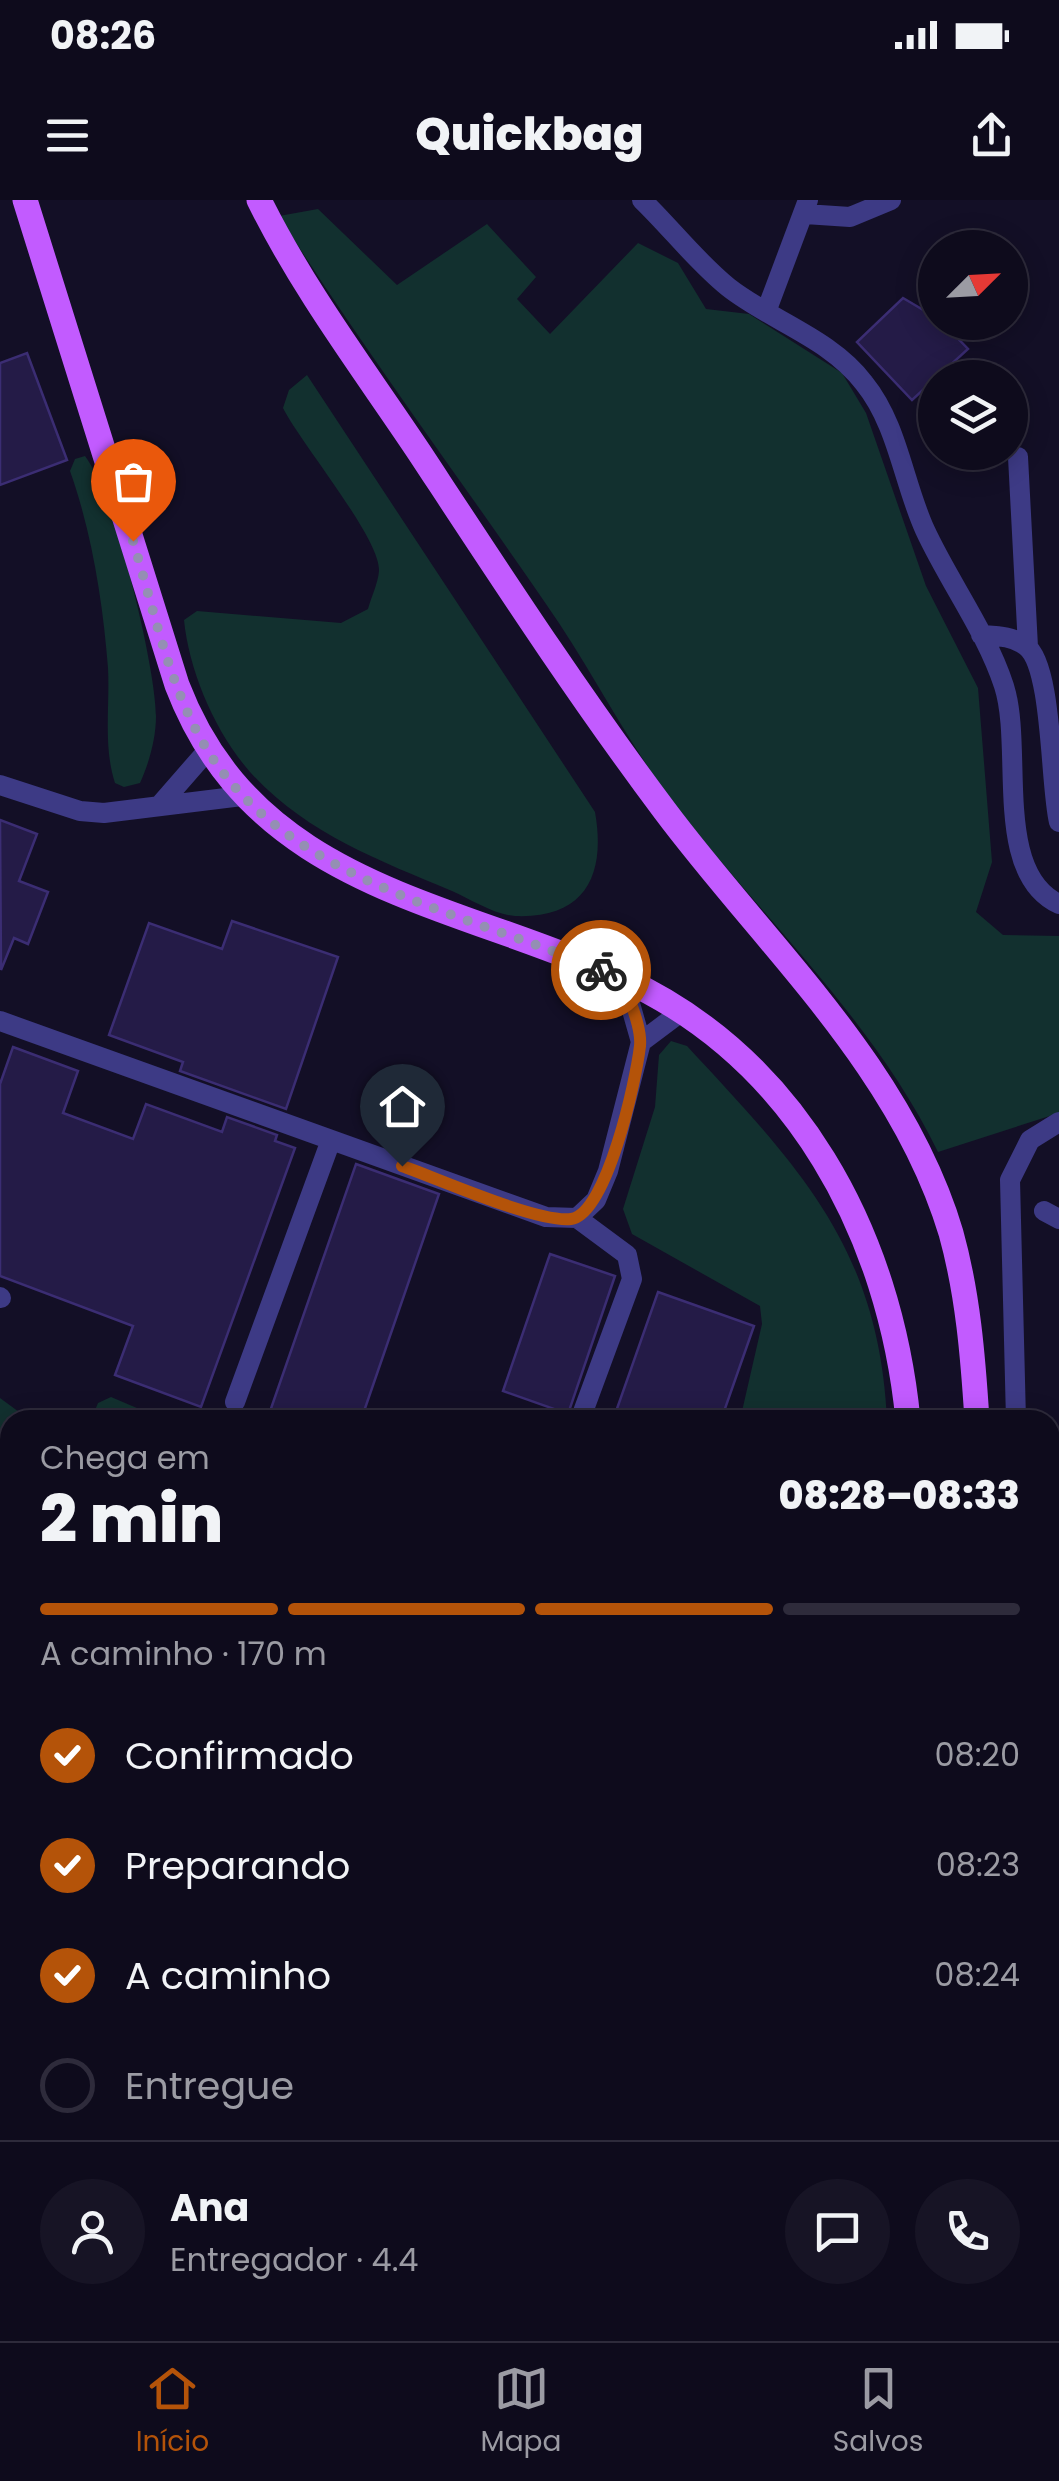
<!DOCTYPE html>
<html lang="pt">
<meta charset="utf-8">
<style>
body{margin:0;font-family:Poppins,sans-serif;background:#171425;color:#f1f3f6;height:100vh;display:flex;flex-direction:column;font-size:38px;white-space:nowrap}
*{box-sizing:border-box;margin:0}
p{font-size:32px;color:#9b9ba3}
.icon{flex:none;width:55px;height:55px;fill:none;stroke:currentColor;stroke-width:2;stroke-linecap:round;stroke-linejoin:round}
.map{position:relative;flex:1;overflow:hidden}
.sheet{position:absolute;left:0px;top:1210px;width:1060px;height:932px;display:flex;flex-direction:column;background:#0e0b1c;border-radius:30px 30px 0 0;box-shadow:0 5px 25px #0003,0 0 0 2px #2e2b3b}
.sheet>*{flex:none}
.needle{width:65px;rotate:66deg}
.controls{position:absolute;left:918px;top:30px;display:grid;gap:20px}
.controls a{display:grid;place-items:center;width:110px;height:110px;border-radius:50%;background:#0e0b1c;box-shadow:0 5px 25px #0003,0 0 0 2px #2e2b3b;font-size:50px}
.pin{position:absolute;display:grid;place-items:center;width:85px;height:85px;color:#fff;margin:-102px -42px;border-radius:50% 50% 50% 0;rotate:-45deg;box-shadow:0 0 10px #0007}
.pin .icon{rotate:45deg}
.courier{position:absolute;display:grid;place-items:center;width:100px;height:100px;margin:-50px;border:8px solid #b45309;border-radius:50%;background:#fff;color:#222;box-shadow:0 2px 12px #0007}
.headline em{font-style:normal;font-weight:800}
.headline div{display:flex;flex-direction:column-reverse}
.headline{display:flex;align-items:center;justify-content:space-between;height:170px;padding:0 40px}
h1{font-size:65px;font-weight:800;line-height:75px}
.bar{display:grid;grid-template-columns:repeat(4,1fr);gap:15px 10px;align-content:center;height:120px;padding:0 40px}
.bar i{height:12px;border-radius:8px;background:#2e2b3b}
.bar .on{background:#b45309}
.bar p{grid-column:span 4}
.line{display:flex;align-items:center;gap:25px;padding:0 40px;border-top:2px solid #2e2b3b}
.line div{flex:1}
.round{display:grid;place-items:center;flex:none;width:105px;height:105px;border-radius:52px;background:#171425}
ol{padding:0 40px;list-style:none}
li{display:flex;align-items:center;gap:30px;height:110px}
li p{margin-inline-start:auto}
li .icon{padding:10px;border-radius:50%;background:#b45309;color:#fff;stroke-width:4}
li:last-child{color:#9b9ba3}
li i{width:55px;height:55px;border:5px solid #2e2b3b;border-radius:50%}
.status{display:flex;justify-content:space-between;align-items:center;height:70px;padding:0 50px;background:#0e0b1c;direction:ltr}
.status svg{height:28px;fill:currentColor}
header{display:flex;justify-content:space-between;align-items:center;height:130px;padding:0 40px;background:#0e0b1c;font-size:45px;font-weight:800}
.tabs{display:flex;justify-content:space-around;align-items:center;height:140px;border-top:2px solid #2e2b3b;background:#0e0b1c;font-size:28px;color:#9b9ba3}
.tabs a{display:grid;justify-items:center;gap:5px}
.tabs .on{color:#b45309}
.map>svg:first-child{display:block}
</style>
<div class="status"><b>08:26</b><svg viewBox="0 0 49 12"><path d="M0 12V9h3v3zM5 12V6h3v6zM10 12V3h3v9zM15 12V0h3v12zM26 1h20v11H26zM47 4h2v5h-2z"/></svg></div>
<header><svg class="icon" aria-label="menu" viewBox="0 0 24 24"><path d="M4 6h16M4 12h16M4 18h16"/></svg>Quickbag<svg class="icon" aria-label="share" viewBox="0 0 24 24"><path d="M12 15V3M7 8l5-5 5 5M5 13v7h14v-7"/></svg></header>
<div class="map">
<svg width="1059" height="2141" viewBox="0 0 1059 2141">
<rect width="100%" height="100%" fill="#130f26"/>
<path fill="#12302f" d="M318 9 397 85 487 24 536 77 517 99 550 134 638 43 678 63 706 109 749 114 842 173 866 213 926 386 978 488 992 662 976 712 1003 735 1059 736V913L938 952C874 820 761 717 673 602 625 539 591 468 546 404 457 274 363 149 279 16Z
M307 175 595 612C606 674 586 719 515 716 495 715 470 699 452 691 378 660 305 633 250 572 215 532 189 471 184 420L197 411 341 423 368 409C371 398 378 383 379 371 381 339 301 244 283 208L289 190Z
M85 256C114 293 156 467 156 516 156 539 149 563 140 583L124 587 115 583C103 546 110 507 108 468 103 403 92 333 70 271L75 259Z
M671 841 687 846C798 966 879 1047 887 1220H740L762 1124 760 1106 632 1034 623 1009 655 907 659 855Z
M111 1197 165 1220H91L98 1203Z
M0 1198 30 1220H10V1596L0 1585Z
M0 1934 10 1939V2132L137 2136 141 2141H0Z"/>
<path fill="#241b47" stroke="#3b2d73" stroke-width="2.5" d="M903 98 935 117V122H942L968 149 912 200 857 142Z
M27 153 67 260 0 285V163Z
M0 620 37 634 19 681 48 692 28 744 14 738 1 770Z
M232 721 338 757 286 909 180 871 183 862 109 835 149 723 222 749Z
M13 847 78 871 63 913 133 939 146 904 222 932 227 917 277 935 275 941 295 948 201 1207 115 1175 133 1126 0 1076V884Z
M356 964 439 994 361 1220H267Z
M550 1054 615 1076 568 1214 503 1191Z
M658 1092 754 1126 721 1220H613Z"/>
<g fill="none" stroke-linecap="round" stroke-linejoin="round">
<path stroke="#3d3a85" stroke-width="20" d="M642 0C671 28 696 61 728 87 771 121 830 138 864 183 898 225 903 282 925 330 949 382 986 431 1004 486 1024 548 992 673 1059 704
M805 14 850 17 891 0
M766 112 808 0
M1018 257 1028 447
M981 435C996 436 1013 436 1026 446 1053 466 1050 586 1059 622
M0 585 80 611 104 613 242 596
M159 606 207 551
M0 821 546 1017 577 1018 596 1000 608 971 641 842 623 779
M641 842 681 812
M1044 1011 1059 1019
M577 1018 627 1055 632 1079 580 1220
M0 1097 1 1098
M235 1202 331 940
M1016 1220 1010 980 1030 940 1059 922
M1050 1369 1059 1370
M1050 1471 1059 1472
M0 1636 10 1646
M0 1763 10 1753
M0 1898 10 1899
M1050 2122 1059 2137"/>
<path stroke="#c25bff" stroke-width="25" d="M25 0 177 485C254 686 448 700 621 778 797 858 890 1035 908 1220
M259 0C304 91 365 171 421 255 500 375 578 495 665 611 766 746 901 866 951 1033 968 1094 973 1157 977 1220
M1050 1886 1059 1894
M1050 1920 1059 1922
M1050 2051 1059 2045
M800 2141 803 2132
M846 2141 849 2132
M955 2141 962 2132"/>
</g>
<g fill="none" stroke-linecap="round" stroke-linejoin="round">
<path stroke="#948fb3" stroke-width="10" stroke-dasharray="0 18" d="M133 341C152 403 166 471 195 528 270 679 460 710 601 770"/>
<path stroke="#b45309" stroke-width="12" d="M402 966C439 979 537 1023 571 1019 607 1014 636 880 640 846 642 826 628 799 623 779L601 770"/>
</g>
</svg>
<div class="controls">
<a><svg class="needle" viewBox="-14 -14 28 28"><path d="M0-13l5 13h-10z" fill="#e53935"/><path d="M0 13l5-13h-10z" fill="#9b9ba3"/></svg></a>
<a><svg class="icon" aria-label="layers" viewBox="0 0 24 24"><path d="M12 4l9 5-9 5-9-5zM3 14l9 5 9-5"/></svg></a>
</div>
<div class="pin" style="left:133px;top:341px;background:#ea580c"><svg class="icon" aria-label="bag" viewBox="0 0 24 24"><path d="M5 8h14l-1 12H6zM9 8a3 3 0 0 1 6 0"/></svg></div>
<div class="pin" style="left:402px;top:966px;background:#1f2937"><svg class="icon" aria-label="home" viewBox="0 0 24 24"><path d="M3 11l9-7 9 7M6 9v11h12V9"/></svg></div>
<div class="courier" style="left:601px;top:770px"><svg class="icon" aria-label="bike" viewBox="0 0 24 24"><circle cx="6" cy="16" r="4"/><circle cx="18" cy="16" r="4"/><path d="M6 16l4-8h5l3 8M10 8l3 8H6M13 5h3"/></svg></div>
<section class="sheet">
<div class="headline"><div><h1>2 min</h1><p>Chega em</p></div><em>08:28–08:33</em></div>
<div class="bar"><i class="on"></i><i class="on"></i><i class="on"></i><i></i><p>A caminho · 170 m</p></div>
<ol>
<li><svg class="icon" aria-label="check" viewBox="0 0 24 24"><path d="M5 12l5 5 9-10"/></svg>Confirmado<p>08:20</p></li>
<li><svg class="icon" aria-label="check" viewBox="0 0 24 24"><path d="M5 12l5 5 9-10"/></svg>Preparando<p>08:23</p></li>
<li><svg class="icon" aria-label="check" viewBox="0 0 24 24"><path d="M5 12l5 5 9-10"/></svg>A caminho<p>08:24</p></li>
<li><i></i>Entregue</li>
</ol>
<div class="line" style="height:180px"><a class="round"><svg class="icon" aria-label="person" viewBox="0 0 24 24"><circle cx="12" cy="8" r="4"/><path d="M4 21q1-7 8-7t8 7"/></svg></a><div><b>Ana</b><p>Entregador · 4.4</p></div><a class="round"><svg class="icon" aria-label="chat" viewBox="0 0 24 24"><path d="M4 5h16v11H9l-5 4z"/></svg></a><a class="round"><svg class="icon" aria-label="phone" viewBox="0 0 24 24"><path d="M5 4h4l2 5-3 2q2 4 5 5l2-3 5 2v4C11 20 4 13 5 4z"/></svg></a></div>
</section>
</div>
<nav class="tabs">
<a class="on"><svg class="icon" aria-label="home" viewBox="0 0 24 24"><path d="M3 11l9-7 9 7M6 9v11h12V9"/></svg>Início</a>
<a><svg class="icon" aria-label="map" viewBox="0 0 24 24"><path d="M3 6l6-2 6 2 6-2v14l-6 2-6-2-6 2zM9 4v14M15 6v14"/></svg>Mapa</a>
<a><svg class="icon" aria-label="saved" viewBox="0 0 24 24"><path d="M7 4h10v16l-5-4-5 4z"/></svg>Salvos</a>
</nav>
